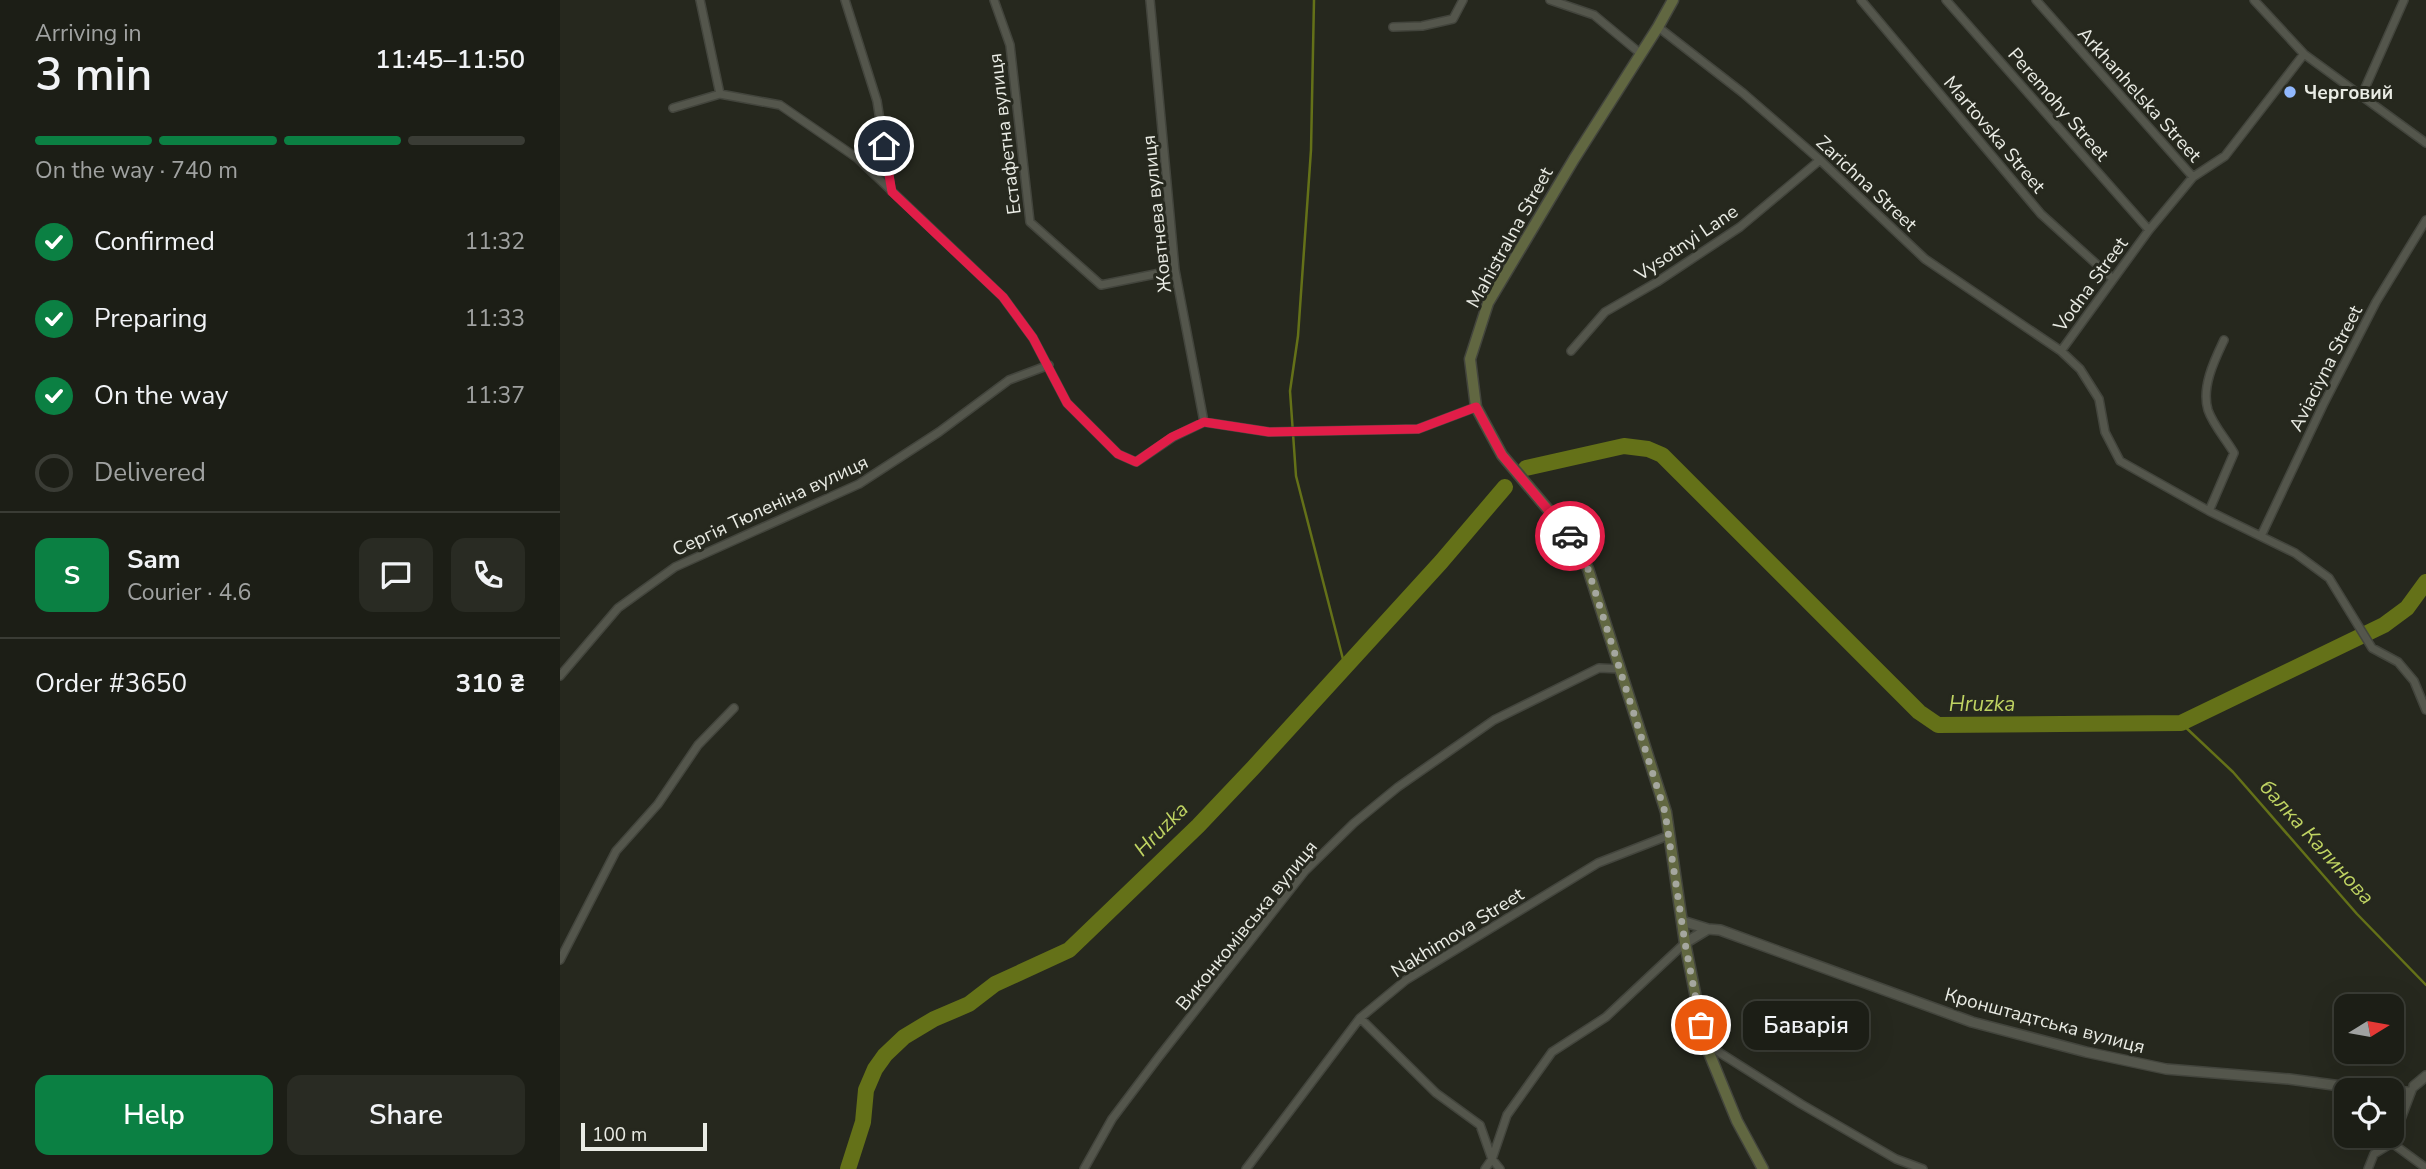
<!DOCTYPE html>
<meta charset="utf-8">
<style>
body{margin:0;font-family:"Nunito Sans",sans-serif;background:#292b23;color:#f1f3f6;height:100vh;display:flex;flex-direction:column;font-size:26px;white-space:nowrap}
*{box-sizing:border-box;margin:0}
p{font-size:23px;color:#a0a2a1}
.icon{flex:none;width:38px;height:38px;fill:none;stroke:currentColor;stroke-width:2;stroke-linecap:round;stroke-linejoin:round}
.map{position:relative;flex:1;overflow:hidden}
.details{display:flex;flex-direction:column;background:#1c1e16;width:560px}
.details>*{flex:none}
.needle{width:46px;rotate:79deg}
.fabs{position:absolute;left:1774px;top:994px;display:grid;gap:14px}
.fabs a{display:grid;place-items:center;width:70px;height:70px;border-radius:14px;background:#1c1e16;box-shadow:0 7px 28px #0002,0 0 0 2px #3a3c35;font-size:35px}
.scale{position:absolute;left:21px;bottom:18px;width:126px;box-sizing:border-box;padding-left:7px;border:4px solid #e9ebe4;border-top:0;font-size:19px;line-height:24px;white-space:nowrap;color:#e9ebe4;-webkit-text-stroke:5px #26281e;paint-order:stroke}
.pin{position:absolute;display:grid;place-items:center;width:60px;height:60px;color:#fff;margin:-30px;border:4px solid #fff;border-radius:50%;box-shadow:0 2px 7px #0007}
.courier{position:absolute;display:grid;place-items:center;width:70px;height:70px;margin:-35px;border:5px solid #e11d48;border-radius:50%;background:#fff;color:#222;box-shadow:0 2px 9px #0007}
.bubble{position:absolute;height:49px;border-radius:14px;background:#1c1e16;box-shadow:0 7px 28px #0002,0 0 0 2px #3a3c35;font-size:23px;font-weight:600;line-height:49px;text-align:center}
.head em{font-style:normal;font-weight:600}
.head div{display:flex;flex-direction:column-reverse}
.head{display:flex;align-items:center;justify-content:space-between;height:119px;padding:0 35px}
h1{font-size:46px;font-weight:600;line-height:52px}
.bar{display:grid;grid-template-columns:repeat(4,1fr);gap:10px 7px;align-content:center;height:84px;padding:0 35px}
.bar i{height:9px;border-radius:5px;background:#3a3c35}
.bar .selected{background:#0b8043}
.bar p{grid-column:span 4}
.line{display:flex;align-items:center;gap:18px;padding:0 35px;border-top:2px solid #3a3c35}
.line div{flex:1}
.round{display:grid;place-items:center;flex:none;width:74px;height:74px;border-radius:14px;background:#292b23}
ol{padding:0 35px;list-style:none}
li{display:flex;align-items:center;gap:21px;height:77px}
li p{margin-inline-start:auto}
li .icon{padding:7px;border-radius:50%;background:#0b8043;color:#fff;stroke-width:4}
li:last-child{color:#a0a2a1}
li i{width:38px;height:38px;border:4px solid #3a3c35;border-radius:50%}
.primary-button{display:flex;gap:14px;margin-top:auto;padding:14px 35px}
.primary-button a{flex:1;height:80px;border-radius:14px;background:#0b8043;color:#fff;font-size:28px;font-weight:600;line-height:80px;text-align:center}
.primary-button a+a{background:#292b23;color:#f1f3f6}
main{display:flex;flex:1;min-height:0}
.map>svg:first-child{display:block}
</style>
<main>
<section class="details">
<div class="head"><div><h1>3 min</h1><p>Arriving in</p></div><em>11:45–11:50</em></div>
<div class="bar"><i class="selected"></i><i class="selected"></i><i class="selected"></i><i></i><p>On the way · 740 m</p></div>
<ol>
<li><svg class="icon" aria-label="check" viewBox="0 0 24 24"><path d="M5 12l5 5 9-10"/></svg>Confirmed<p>11:32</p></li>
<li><svg class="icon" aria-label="check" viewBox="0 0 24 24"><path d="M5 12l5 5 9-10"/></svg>Preparing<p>11:33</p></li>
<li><svg class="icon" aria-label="check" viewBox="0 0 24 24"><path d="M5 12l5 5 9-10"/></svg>On the way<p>11:37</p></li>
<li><i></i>Delivered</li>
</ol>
<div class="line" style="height:126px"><b class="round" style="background:#0b8043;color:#fff">S</b><div><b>Sam</b><p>Courier · 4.6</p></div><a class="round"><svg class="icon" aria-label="chat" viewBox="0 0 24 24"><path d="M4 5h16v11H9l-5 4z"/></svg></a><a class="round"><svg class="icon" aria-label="phone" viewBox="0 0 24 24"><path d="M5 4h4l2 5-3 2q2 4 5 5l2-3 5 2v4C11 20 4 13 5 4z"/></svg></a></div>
<div class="line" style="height:91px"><div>Order #3650</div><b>310 ₴</b></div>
<div class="primary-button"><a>Help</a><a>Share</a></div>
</section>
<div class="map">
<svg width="1866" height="1169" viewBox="0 0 1866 1169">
<rect width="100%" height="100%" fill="#26281e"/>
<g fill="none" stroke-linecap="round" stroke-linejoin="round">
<path stroke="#647118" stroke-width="2.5" d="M754 0 751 150 738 336 730 391 736 476 785 667
M1621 723 1673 772 1797 914 1866 985"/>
<path stroke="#647118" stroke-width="16" d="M966 468 1064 446 1088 449 1102 455 1359 712 1378 725 1621 723 1824 625 1847 608 1866 582
M288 1169 303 1122 306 1090 315 1069 325 1055 344 1037 374 1019 409 1004 435 984 509 950 638 826 693 768 881 562 945 487"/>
<defs>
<path id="minor" d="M140 0 160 94
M285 0 317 101 331 191
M434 0 450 45 470 222 541 285 615 270
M590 0 615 270 644 422
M990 0 1034 15 1081 54
M1301 0 1481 214 1553 279
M1386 0 1589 230
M1476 0 1633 177
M1694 0 1744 54 1866 143
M833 27 862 26 893 19 903 0
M1098 27 1183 93 1260 160 1365 259 1501 351 1520 369 1539 399 1545 432 1560 461 1649 511 1735 553 1769 578 1812 648 1838 662 1854 681 1866 710
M1801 97 1844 0
M113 108 160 94 220 105 297 158 443 297 473 338 507 403 558 454 576 462 613 437 644 422 709 432 858 429 916 407
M1011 351 1045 312 1097 282 1180 227 1260 160
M1501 351 1589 230 1633 177 1665 156 1744 54
M1649 511 1674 453C1666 439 1653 425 1648 410 1641 387 1655 359 1664 340
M1701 536 1763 405 1816 302 1866 220
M0 676 58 608 115 567 299 484 379 432 449 380 489 365
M0 960 56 851 98 804 138 745 174 708
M800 1018 876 1093 920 1125 932 1159 940 1169
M1146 1044 1241 1104 1336 1159 1363 1169
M1832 1143 1866 1168
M524 1169 552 1119 598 1058 745 871 794 823 838 787 934 720 1039 668 1060 669
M686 1169 800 1018 846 980 1038 863 1110 835
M925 1169 932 1159 947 1115 992 1052 1046 1017 1125 943
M1808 1169 1814 1154 1832 1143 1852 1090"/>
<path id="tertiary" d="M1122 921 1148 929 1160 930 1412 1022 1526 1052 1606 1069 1729 1079 1811 1090
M1125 943 1148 929
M1854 1086 1866 1076
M1832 1092H1850"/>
<path id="secondary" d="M1113 0 1098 27 1014 159 928 303 910 359 916 407 942 455 1013 539 1028 569 1106 812 1125 943 1145 1043 1177 1121 1203 1169"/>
</defs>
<use href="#minor" stroke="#43453d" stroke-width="10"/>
<use href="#tertiary" stroke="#43453d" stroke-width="12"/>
<use href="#secondary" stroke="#43453d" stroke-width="13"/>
<use href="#minor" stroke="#54564c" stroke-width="7"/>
<use href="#tertiary" stroke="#54564c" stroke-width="9"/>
<use href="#secondary" stroke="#616741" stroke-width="10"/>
</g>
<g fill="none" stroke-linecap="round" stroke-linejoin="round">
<path stroke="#a5a79f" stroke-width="7" stroke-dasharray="0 12.6" d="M1010 536 1028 569 1105 812 1125 943 1141 1025"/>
<path stroke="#e11d48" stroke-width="9" d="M324 146 332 192 443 297 473 338 507 403 558 454 576 462 612 437 644 422 709 432 858 429 916 407 942 455 1010 536"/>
</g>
<circle fill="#91b8fd" stroke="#26281e" stroke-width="2.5" cx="1730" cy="92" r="7"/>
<g text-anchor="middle" stroke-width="6" stroke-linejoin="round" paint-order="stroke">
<g font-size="19" font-weight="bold" fill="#e9ebe4" stroke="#26281e" text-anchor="start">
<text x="1744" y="99">Черговий</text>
</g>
<g font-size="19" fill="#e9ebe4" stroke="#26281e">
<text transform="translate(1580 94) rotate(48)" y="7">Arkhanhelska Street</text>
<text transform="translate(1499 104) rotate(49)" y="7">Peremohy Street</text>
<text transform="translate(444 134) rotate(-97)" y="7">Естафетна вулиця</text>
<text transform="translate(1435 134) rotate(50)" y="7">Martovska Street</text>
<text transform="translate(1307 183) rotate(43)" y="7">Zarichna Street</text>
<text transform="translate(596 214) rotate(-96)" y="7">Жовтнева вулиця</text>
<text transform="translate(949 237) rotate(-61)" y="7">Mahistralna Street</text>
<text transform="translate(1126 242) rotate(-34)" y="7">Vysotnyi Lane</text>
<text transform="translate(1530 284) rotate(-54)" y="7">Vodna Street</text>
<text transform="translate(1765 368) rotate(-63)" y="7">Aviaciyna Street</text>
<text transform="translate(210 505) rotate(-25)" y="7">Сергія Тюленіна вулиця</text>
<text transform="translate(686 925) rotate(-51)" y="7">Виконкомівська вулиця</text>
<text transform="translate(897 932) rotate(-32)" y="7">Nakhimova Street</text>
<text transform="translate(1485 1020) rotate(15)" y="7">Кронштадтська вулиця</text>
</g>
<g font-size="21" font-style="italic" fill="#bfd362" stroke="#26281e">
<text x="1422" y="711">Hruzka</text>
<text transform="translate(601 829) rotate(-45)" y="7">Hruzka</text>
<text transform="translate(1757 842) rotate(48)" y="7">балка Калинова</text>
</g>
</g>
</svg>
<div class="fabs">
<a><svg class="needle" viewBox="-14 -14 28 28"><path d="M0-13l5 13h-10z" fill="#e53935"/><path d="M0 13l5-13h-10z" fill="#a0a2a1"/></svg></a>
<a><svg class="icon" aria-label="locate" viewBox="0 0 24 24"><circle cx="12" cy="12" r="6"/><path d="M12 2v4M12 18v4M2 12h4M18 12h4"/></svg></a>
</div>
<div class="scale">100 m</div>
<div class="pin" style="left:1141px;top:1025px;background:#ea580c"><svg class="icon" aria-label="bag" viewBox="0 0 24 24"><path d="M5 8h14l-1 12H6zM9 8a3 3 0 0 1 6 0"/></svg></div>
<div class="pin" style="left:324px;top:146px;background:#1f2937"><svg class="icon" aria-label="home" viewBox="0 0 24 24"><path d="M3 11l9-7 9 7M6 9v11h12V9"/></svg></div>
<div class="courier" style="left:1010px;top:536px"><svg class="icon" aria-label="car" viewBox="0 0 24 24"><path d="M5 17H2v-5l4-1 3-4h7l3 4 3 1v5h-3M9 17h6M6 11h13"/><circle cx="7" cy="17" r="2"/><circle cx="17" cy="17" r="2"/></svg></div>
<div class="bubble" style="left:1183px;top:1001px;width:126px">Баварія</div>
</div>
</main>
